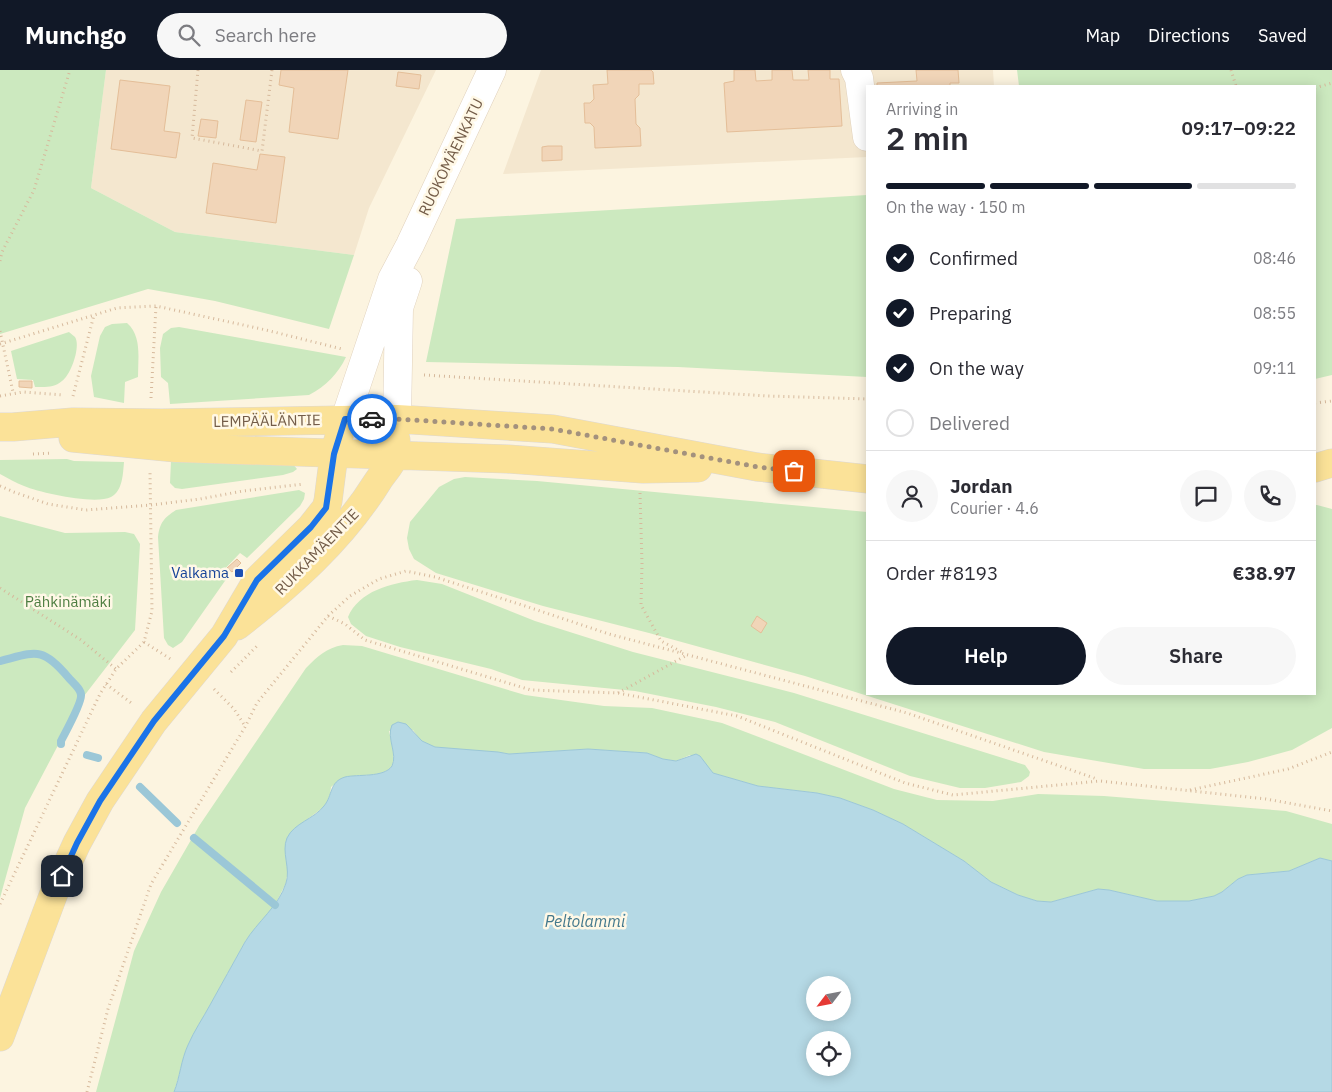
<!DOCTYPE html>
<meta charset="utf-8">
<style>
body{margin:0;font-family:"IBM Plex Sans",sans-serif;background:#f7f7f7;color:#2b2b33;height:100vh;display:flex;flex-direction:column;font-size:19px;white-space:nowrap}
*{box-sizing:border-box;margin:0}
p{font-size:16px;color:#7c7c81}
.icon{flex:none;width:28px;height:28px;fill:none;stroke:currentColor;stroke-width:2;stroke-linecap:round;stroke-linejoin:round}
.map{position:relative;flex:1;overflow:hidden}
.panel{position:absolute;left:866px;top:15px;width:450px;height:610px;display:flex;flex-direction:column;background:#fff;border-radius:0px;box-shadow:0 2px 12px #0003}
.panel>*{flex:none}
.needle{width:32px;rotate:238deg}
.tools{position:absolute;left:806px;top:906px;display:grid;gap:10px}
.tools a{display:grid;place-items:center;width:45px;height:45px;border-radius:50%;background:#fff;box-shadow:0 2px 12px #0003;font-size:25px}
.pin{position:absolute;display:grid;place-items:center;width:42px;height:42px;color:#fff;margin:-21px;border-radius:10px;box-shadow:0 2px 8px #0006}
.courier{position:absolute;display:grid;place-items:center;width:50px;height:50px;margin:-25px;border:4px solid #1a73e8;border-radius:50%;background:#fff;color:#222;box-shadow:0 1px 6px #0007}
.head em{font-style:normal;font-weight:600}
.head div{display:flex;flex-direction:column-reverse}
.head{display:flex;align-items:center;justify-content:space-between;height:85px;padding:0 20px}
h1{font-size:32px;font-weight:600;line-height:38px}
.bar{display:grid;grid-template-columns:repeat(4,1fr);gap:8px 5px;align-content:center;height:60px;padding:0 20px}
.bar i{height:6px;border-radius:4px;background:#e1e1e2}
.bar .selected{background:#111827}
.bar p{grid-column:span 4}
.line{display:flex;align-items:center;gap:12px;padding:0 20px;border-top:1px solid #e1e1e2}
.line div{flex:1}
.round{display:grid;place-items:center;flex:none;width:52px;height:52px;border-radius:26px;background:#f7f7f7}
ol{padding:0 20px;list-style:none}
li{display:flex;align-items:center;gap:15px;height:55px}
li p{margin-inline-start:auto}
li .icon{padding:5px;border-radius:50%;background:#111827;color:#fff;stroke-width:4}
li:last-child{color:#7c7c81}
li i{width:28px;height:28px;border:2px solid #e1e1e2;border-radius:50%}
.cta{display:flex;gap:10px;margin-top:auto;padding:10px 20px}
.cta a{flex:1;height:58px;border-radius:30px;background:#111827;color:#fff;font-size:20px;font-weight:600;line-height:58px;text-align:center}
.cta a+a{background:#f7f7f7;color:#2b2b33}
header{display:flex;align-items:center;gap:30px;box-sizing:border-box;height:70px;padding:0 25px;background:#111827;color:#fff}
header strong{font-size:24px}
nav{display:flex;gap:28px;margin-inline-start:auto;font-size:18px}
.search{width:350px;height:45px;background:#f7f7f7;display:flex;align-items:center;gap:12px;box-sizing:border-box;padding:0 18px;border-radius:28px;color:#7c7c81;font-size:19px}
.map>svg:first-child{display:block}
</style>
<header>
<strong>Munchgo</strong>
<div class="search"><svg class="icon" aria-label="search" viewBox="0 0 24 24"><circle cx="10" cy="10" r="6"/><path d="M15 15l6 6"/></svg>Search here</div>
<nav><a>Map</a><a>Directions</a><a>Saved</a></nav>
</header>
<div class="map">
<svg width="1332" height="1022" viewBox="0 0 1332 1022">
<rect width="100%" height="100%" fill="#fcf4e0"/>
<path fill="#f4e7cf" d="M106 0H436L369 138 354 185 175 162 91 118Z
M541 0H993L994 16H868L867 87 503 104Z"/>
<path fill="#cce9bf" d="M0 0H106L91 118 175 162 354 185 329 259 215 231 148 219 0 264Z
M1017 0H1332V305L1315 309V16H1019Z
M867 125V307L678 297 426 292 456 149Z
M127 253C142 266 138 288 138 307L125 312 124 333 94 327 91 306 100 266 105 257 112 254Z
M179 257 346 287C338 304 326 316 309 325L170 334 168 313 161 307 160 278 163 264 171 258Z
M69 262C70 263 74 266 75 267 81 276 71 305 62 311 54 318 46 317 35 317L33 310 17 309 11 281Z
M67 389 74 391 124 392C123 403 123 421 111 427 95 435 41 423 24 416 16 413 8 408 0 404V390Z
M171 391 292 393 297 399 293 402 283 405 182 419 175 418 170 413Z
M465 407 537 411 867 442 868 624H1315V435H1317L1332 439V658L1292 680 1248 692 1210 699H1144L1044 682 805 606 649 563 543 536 436 503 414 489 409 479 407 468 410 452 439 417 454 409Z
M299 420 305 423 304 429 300 436 247 488 240 483 222 502 227 508 182 572 173 578 168 575 164 568 158 467C160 452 164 448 176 440Z
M0 446 65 463 125 462 134 464 140 474 135 560 84 626 25 738 0 828Z
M417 510 442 514 535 551 633 582 794 623 1025 695 1030 702 1029 706 1021 712 985 718H960L910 706 775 652 716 637 635 621 522 610 491 599 400 577 366 566 351 554 348 547C359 521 391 513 417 510Z
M343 575 362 576 525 625 604 636 652 638 722 653 894 719 937 730 993 731 1038 724 1104 726 1286 741 1332 754V791L1320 788 1289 801 1247 805 1238 809 1222 822 1214 826 1189 831H1157L1109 820 1098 819 1051 832 1037 831 1018 825 991 812 964 791 903 754 873 740 840 728 817 723 758 716 713 703 690 685 676 691 663 689 647 683 588 679 509 684C485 679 442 684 423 672 419 669 416 664 413 660L389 661C391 670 395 684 393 693 388 709 356 703 345 708 340 710 335 714 331 717L330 725 325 736 297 757 285 777 288 799 286 813 275 835 246 870 188 975 174 1022H96L134 881 161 822 199 756 306 598C318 586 326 578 343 575Z"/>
<path fill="#b5d9e5" stroke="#9bc7d7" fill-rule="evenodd" d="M398 652 406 654 422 671 435 677 498 682 509 684 588 679 647 683 663 689 676 691 696 684 700 686 713 703 758 716 817 723 840 728 873 740 903 754 964 791 991 812 1018 825 1037 831 1051 832 1098 819 1109 820 1157 831H1189L1214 826 1222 822 1238 809 1247 805 1289 801 1320 788 1332 791V1022H174C180 1007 181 990 188 975 194 961 203 948 210 935 222 914 233 893 245 872 257 852 279 836 286 813 291 799 281 782 287 768 294 753 314 749 324 736 333 725 329 712 345 707 357 704 384 708 392 696 398 684 386 668 392 655ZM815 915H842V942H815ZM815 970H842V998H815Z"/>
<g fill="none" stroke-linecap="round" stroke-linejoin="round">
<path stroke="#9bc7d7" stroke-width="8" d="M0 591C36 582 42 576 68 607 72 612 81 619 81 625 82 633 65 663 61 671V674
M87 685 98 688
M140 717 177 753
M194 768 275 835"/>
</g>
<path fill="#f1d5b8" stroke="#e4be98" d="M281 0H348L338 69 289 62 294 18 279 15Z
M607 0H651L653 2 654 14H639V25L635 29 636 54 640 58 641 76 595 78 594 57 590 53H585L584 33H590L594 29 593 15 608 14Z
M734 0H755L756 11 772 10V0H792L793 10H809L808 0H830V9H839L842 56 727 62 724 13 734 11Z
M916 0H958L959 13H950V16H877V13L917 11Z
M398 2 421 5 419 19 396 16Z
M120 10 170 16 164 61 180 63 176 88 111 79Z
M246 30 262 32 256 72 240 70Z
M201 49 218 51 216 68 198 66Z
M548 76H562V90L542 91V77Z
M260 84 285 87 276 153 206 143 213 93 257 100Z
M19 311H32V318L19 317Z
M237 489 241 493 232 502 227 498Z
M757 546 767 553 761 563 751 556Z"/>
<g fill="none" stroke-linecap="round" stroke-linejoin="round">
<defs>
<path id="minor" d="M855 0 859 8 867 67
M345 349 392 209 410 175 492 0
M397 349 399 238 408 211"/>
<path id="major" d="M0 357H13L73 352 162 353 397 349 553 359 757 397 868 409
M73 368 176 378 508 389 643 399 698 398
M1315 398 1332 393
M237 556C291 514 342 469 378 411 383 403 392 394 395 385 396 381 396 375 396 370
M0 967 54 823 77 773 100 731 154 651 224 566 257 510 311 457 326 438 328 431 334 384 339 367"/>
</defs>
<use href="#minor" stroke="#e0d1bc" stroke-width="29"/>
<use href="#major" stroke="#ddd8d3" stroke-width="29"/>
<path stroke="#d6b99c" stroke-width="3" stroke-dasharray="1 4" stroke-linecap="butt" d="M198 0 192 68 262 81 272 0
M1231 0 1236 16
M1315 18 1332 13
M0 191 2 182 34 120 70 0
M0 261 13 322
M0 274 117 238 156 236 266 260 342 279
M424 305 768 326 868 329
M0 326 23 322 64 325
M73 326 94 245
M151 328 156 236
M1315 333 1332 331
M33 384 52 383
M0 416 14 422 48 434 86 440 151 435 200 429 243 421 304 414
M640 423 642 494 641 535 661 571 682 582
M0 518 81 570 116 599
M328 546 350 526 379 509 406 501 435 507 525 536 609 564 907 643 1097 709
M144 572 172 590
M231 602 257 576
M106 614 134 635
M214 619 234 639 245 656
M618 623 687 585
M1190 720 1288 699 1332 682
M0 834 100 624 116 599 144 572 152 541 150 402
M87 1022 108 939 151 814 245 657 257 633 328 546 345 554 365 570 531 620 618 623 737 646 905 713 953 725 1100 711 1266 729 1332 741"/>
<use href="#minor" stroke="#fff" stroke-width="28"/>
<use href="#major" stroke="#fbe298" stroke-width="28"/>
</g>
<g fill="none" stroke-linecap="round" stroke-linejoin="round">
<path stroke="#a3917d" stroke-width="5" stroke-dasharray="0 9" d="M372 349H397L553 359 758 397 794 401"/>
<path stroke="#1a73e8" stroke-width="6" d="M62 806 77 773 100 731 154 651 224 566 257 510 311 457 326 438 334 384 345 349H372"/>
</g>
<rect fill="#1a4fb4" stroke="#fff8e6" stroke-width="2" x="234" y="498" width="10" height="10" rx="2.5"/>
<g text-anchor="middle" stroke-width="5" stroke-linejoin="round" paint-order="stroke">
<g font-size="15" fill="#735c48" stroke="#fff8e6">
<text transform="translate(451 87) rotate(-64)" y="5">RUOKOMÄENKATU</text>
<text transform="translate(267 351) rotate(-1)" y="5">LEMPÄÄLÄNTIE</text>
<text transform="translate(317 482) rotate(-46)" y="5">RUKKAMÄENTIE</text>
</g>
<g font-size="15" fill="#164399" stroke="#fff8e6" text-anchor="end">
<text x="229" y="508">Valkama</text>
</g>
<g font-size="15" fill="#4e7e42" stroke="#fff8e6">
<text x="68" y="537">Pähkinämäki</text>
</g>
<g font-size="16" font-style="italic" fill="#44798d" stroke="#fff8e6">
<text x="585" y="857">Peltolammi</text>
</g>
</g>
</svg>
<div class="tools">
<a><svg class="needle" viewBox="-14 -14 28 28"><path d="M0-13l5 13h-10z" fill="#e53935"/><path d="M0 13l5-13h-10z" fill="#7c7c81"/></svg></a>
<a><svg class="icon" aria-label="locate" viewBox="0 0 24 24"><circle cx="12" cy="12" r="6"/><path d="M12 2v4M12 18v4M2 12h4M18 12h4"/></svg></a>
</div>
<div class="pin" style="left:794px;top:401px;background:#ea580c"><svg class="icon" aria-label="bag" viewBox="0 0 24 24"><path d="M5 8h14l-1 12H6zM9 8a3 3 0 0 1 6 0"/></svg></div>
<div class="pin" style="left:62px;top:806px;background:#1f2937"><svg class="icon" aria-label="home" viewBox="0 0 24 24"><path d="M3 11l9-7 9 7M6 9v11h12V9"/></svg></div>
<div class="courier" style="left:372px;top:349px"><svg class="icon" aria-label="car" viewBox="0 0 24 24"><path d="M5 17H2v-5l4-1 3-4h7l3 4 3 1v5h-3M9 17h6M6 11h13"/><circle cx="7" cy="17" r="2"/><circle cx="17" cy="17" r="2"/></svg></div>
<section class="panel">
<div class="head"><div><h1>2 min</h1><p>Arriving in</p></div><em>09:17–09:22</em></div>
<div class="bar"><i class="selected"></i><i class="selected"></i><i class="selected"></i><i></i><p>On the way · 150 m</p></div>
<ol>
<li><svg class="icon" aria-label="check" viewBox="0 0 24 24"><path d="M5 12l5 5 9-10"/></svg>Confirmed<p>08:46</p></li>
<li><svg class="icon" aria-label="check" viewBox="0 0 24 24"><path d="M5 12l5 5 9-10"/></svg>Preparing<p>08:55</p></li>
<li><svg class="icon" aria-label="check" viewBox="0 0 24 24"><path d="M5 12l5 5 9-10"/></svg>On the way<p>09:11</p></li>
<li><i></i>Delivered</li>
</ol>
<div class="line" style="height:90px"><a class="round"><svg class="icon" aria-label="person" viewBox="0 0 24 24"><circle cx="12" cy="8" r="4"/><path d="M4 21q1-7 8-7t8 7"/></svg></a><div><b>Jordan</b><p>Courier · 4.6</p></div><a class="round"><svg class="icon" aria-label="chat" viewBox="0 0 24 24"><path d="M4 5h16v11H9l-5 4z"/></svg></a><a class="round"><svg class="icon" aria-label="phone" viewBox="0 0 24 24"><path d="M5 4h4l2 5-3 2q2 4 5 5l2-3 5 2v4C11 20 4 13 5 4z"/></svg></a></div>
<div class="line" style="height:65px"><div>Order #8193</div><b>€38.97</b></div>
<div class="cta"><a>Help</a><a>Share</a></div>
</section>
</div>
